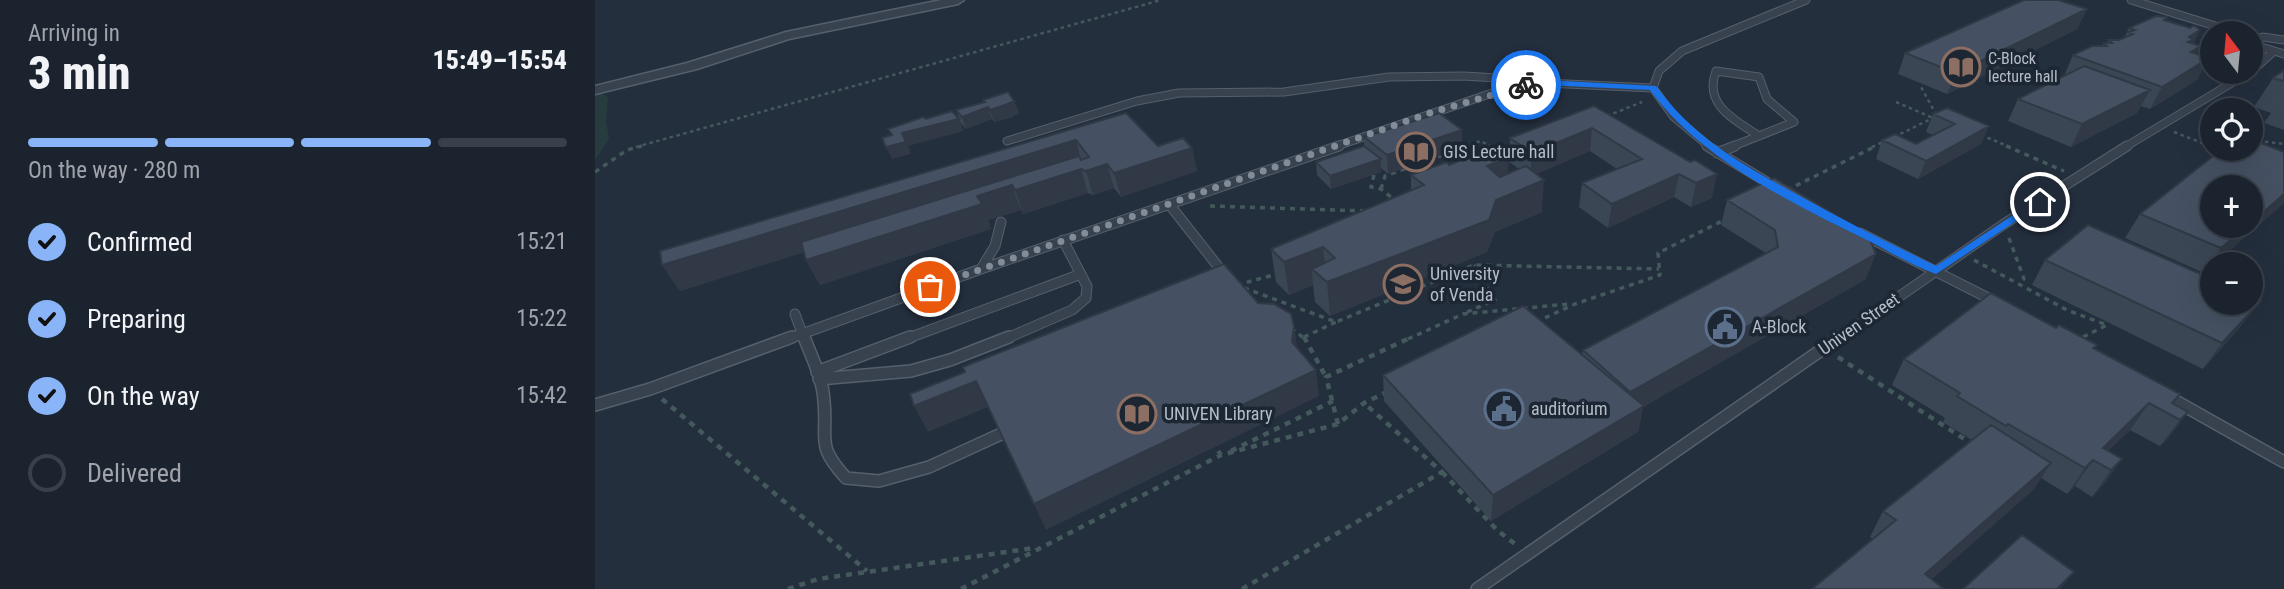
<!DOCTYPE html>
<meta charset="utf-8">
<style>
body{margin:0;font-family:"Roboto Condensed",sans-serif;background:#282f3a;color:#f1f3f6;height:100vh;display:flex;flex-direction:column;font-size:26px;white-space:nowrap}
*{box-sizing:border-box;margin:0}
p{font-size:23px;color:#a0a4aa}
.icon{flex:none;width:38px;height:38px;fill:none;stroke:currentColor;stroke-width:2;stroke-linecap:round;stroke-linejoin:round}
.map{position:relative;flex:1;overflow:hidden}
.sheet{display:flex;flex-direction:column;background:#1b232e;width:595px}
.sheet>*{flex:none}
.needle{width:46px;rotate:344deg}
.buttons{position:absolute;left:1605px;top:21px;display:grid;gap:14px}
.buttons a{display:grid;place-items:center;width:63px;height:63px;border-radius:50%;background:#1b232e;box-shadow:0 7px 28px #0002,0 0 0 2px #39404a;font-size:35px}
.pin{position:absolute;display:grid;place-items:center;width:60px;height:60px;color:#fff;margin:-30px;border:4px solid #fff;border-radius:50%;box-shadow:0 2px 7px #0007}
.courier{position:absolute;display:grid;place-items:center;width:70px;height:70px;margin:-35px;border:5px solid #1a73e8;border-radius:50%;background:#fff;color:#222;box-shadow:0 2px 9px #0007}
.headline em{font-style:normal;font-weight:800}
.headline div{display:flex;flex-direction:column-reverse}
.headline{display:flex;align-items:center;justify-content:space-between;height:119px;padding:0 28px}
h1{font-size:46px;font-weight:800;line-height:52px}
.bar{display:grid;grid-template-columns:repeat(4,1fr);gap:10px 7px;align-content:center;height:84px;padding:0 28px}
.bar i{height:9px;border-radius:5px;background:#39404a}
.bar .current{background:#8ab4f8}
.bar p{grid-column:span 4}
ol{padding:0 28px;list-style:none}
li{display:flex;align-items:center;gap:21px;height:77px}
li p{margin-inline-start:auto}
li .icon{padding:7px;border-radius:50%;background:#8ab4f8;color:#111;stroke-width:4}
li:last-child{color:#a0a4aa}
li i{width:38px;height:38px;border:4px solid #39404a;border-radius:50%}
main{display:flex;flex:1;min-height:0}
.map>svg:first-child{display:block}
</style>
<main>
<section class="sheet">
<div class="headline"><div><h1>3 min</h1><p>Arriving in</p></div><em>15:49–15:54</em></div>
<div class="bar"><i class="current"></i><i class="current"></i><i class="current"></i><i></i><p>On the way · 280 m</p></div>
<ol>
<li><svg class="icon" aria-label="check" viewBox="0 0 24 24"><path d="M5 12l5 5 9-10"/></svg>Confirmed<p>15:21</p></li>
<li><svg class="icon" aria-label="check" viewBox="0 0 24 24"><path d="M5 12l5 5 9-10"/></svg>Preparing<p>15:22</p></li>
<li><svg class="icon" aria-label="check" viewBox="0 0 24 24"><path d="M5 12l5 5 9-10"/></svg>On the way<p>15:42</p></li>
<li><i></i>Delivered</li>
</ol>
</section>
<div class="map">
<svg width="1689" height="589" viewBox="0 0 1689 589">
<rect width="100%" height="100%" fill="#242f3e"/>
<path fill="#263c3f" d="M3 89 13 98 11 121 14 139 0 160V90Z"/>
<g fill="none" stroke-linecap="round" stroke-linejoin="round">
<defs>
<path id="service-far2" d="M1536 0 1643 33
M1689 40 1668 37 1659 40 1666 47 1689 54
M1656 72 1678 52
M1058 88 1079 117 1115 147
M412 141 542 101 584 93 689 92 794 77 869 76 935 80
M739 147 903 91 950 83 1058 88 1064 71 1087 51 1211 0
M1136 147 1199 122 1172 99 1164 77 1121 71C1108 105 1140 120 1164 136
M1530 147 1655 72"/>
<path id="service-far1" d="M1112 146 1180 187
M1122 153 1140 146
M574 204 622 265
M1265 233 1401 302
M386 269 400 246 406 222
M200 314 209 339
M193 339 386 269 744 146
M311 339 486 274
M410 339 477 310 491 298 492 286 468 240
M1243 339 1409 224 1532 146"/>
<path id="service" d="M209 337C217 358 228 379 229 401 233 441 220 444 251 478L284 481 334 467 406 434
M222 372 315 337
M224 379 316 371 355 360 414 337
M1570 395 1689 462
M0 405 55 389 197 337
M882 589 1245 337"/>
<path id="minor" d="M346 0H369L363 4 194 39 102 69 0 94V86L92 63 191 32Z"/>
</defs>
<use href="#service-far2" stroke="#565f6c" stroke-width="9"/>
<use href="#service-far1" stroke="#565f6c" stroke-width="11"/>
<use href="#service" stroke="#565f6c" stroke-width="14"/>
<use href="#minor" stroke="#565f6c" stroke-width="3"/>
<path stroke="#44595c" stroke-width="2.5" stroke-dasharray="3.5 3.5" stroke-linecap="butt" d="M1301 102 1338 118
M1012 116 1047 102
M1579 132 1607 143 1617 142
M1386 135 1415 147
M1299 137 1342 116 1326 87
M1656 140 1689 144
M41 147 566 0
M868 147 886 141 896 147
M912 147 918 145
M1277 147 1288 142"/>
<path stroke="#44595c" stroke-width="3.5" stroke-dasharray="5 5" stroke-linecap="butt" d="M893 146 902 151 916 146
M1411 146 1469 171
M0 172 32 150 47 146
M779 175 776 187 786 189 801 201
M786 189 790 176 873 146
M1192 190 1281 146
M615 206 772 211
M1414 238 1429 279 1424 283
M1379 260 1472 310 1512 325 1484 339
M642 285 682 274
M649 288 741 322 879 265 1064 269
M872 312 900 300 879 265
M941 322 980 304 1065 275 1063 253 1131 219
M696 328 710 339
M709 337 741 322
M813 339 868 314 974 304"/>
<path stroke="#44595c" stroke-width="4.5" stroke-dasharray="6 6" stroke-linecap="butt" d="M709 337 731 377
M1484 339 1487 337
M1243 357 1377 444
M67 399 272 571
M743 424 731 377 817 337
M623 451 626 455 743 424 769 403 792 392
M636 451 738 401
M847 472 902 530 920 544
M193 589 223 579 439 548
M366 589 626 455
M647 589 847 472 769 403"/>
<use href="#service-far2" stroke="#38414e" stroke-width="7"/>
<use href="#service-far1" stroke="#38414e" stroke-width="9"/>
<use href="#service" stroke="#38414e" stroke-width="11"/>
<use href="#minor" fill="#38414e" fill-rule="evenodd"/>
</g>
<path fill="#3b4654" d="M1492 9 1482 29 1352 94 1303 74 1310 53Z
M1571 21 1605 30 1598 44 1601 54 1614 58 1602 80 1555 109 1546 106 1542 113 1476 147 1413 121 1423 99 1469 76 1478 55 1507 46 1509 43H1512L1513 40H1524L1529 38 1534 28Z
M1689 70V130L1669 123 1676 113 1659 107 1678 78Z
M388 100 419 101 424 113 417 117 399 122 397 119 371 129 365 122 361 110 389 102Z
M999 106 1095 162 1117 198 1096 207 1079 197 1013 228 984 207 987 183 1022 169 995 151 941 174 947 212 900 232 892 252 735 316 720 302 718 285 694 295 681 282 676 249 816 191V175L854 165 913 174 924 169 914 162 915 138Z
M1352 108 1386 144 1323 179 1281 159 1287 140 1321 144 1338 135 1331 132 1338 114Z
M531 113 563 146 597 148 602 171 526 197 519 188 498 195 493 193 428 214 426 210 393 220 396 229 225 285 211 260 209 252 85 291 67 265Z
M867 130V148L793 174 786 168V172L736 189 722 175 721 162 769 147V137Z
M1132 200 1271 279 1048 407 1043 432 896 521 789 401 788 375 987 355 988 350 1171 253 1126 225Z
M1689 203 1609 273 1530 238 1545 214Z
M1450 260 1646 326 1608 369 1437 285Z
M1499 349 1585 394 1578 404 1593 412 1573 438 1565 446 1535 430 1513 451 1527 459 1508 485 1497 497 1480 486 1472 494 1446 478 1439 489 1337 579 1275 537 1288 511 1377 440 1348 422 1350 418 1297 385 1309 359Z"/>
<path fill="#303945" d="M1492 9 1482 29 1352 94 1361 73Z
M1605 30 1594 51V37Z
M1606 46 1594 67 1596 52Z
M1614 58 1602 80 1555 109 1567 87Z
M1555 90 1542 113 1476 147 1487 124Z
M419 101 424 113 417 117 399 122 395 110Z
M393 107 397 119 371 129 367 117Z
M364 119 369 131 313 146 316 154 297 159 291 147 307 133Z
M1394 126 1386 144 1323 179 1331 161Z
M997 128 995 151 935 177 937 153Z
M867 130V148L793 174 792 155Z
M481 140 487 164 417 186 426 210 393 220 396 229 225 285 211 260 382 197 85 291 67 265Z
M597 148 602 171 526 197 519 173Z
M914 157 912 188 892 166Z
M786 159V172L736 189 735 176Z
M512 164 519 188 498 195 491 171Z
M486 169 493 193 428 214 420 190Z
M1084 174 1079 197 1013 228 1017 204Z
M1122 174 1117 198 1096 207 1101 183Z
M949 180 947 212 900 232 892 252 735 316 732 282 901 200Z
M1689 194V203L1619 264H1617V266L1609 273 1626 248 1652 226H1656V223Z
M728 247 732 280 717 269 718 285 694 295 689 262Z
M1281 254 1271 279 1048 407 1043 432 896 521 898 495 1030 417 1035 392Z
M1666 301 1646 326 1608 369 1627 343Z
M699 326 703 352 697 342Z
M721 370 724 396 451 530 439 504Z
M381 381 393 407 333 432 319 406Z
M1554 403 1535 430 1502 462 1508 448Z
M1593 412 1573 438 1565 446 1585 420Z
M1527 459 1508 485 1497 497 1516 470Z
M1498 460 1480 486 1472 494 1490 468Z
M1456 463 1439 489 1326 589 1330 574Z
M1479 572 1465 589H1462Z"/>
<path fill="#455162" stroke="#303945" stroke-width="2" d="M1429 0H1463L1492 9 1361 73 1310 53Z
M1561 16 1573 17 1569 20 1595 28 1599 25 1605 30 1594 37 1599 39 1593 42 1606 46 1596 52 1614 58 1567 87 1478 55 1497 46H1512L1509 43H1517L1513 40H1524L1538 34 1534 32 1540 30 1534 28Z
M1489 66 1555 90 1487 124 1423 99Z
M1689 70V81L1678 78Z
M413 92 419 101 413 104 395 110 393 107 367 117 361 110 390 102 388 100Z
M999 106 1095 162 1100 160 1122 174 1101 183 1084 174 1017 204 987 183 1047 159 997 128 937 153 915 138Z
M1352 108 1394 126 1331 161 1287 140 1300 134 1321 144 1360 124 1338 114Z
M357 111 364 119 307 133 311 142 291 147 287 138 297 135 293 129 328 117 331 119Z
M531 113 563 146 588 138 597 148 519 173 512 164 491 171 486 169 420 190 417 185 382 196 387 204 211 260 206 242 484 156 486 160 494 157 481 140 67 265 65 251Z
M844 113 867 130 792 155 769 137Z
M1656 139 1689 152V194L1656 223V187H1617V226H1652L1626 248 1545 214 1627 149H1656Z
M769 146 786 159 735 176 721 162Z
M900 147 914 157 892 166 905 177 931 166 949 180 901 200 894 220 732 282 717 269 740 258 728 247 689 262 676 249 829 185 816 175 852 162 854 165Z
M1179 178 1273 235 1281 254 1035 392 988 350 1183 247 1180 230 1132 200Z
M1493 225 1617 279V303H1656V296L1666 301 1627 343 1450 260Z
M629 264 663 303 679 304 696 314 699 326 697 342 721 370 439 504 381 381 319 406 315 394 370 372 368 367Z
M1396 293 1461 328 1464 325 1502 345 1498 348 1585 394 1577 403 1593 412 1585 420 1554 403 1508 448 1527 459 1516 470 1498 460 1490 468 1413 424 1411 426 1362 396 1365 393 1309 359Z
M928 306 1049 406 898 495 788 375Z
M1396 425 1456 463 1330 574 1349 589H1217L1301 520 1288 511Z
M1427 535 1479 572 1462 589H1368Z"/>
<path fill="#1a73e8" d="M950 80 1061 86C1101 140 1145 163 1203 195 1248 220 1294 243 1341 266L1441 200 1450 202 1341 274C1318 266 1295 252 1274 241 1197 203 1106 160 1055 90L950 85 931 87 927 85Z"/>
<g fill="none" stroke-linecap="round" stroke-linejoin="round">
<path stroke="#828b98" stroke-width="7" stroke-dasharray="0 12.6" d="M335 287 835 113 931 85"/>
</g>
<defs>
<symbol id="library-ring" viewBox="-11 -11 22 22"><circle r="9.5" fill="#1d2633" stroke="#8d6e63" stroke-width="1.5"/><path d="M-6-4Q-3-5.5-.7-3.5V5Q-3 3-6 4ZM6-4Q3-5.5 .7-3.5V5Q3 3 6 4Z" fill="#8d6e63"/></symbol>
<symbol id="university-ring" viewBox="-11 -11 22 22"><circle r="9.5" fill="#1d2633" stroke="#8d6e63" stroke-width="1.5"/><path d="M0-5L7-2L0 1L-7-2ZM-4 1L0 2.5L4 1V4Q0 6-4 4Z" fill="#8d6e63"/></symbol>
<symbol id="civic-ring" viewBox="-11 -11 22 22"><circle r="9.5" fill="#1d2633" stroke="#5c6f8a" stroke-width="1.5"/><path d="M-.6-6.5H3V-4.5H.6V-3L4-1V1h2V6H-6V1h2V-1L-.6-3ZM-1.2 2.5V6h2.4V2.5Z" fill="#5c6f8a"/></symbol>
</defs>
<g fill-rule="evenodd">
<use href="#library-ring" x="1344" y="45" width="44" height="44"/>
<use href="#library-ring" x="799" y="130" width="44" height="44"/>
<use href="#university-ring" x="786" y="262" width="44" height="44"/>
<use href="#civic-ring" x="1108" y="305" width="44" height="44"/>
<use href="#civic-ring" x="887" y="387" width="44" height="44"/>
<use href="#library-ring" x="520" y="392" width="44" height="44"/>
</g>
<g text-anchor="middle" stroke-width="7" stroke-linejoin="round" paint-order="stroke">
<g font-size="16" fill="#b4bcc9" stroke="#1d2633" text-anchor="start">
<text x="1393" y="64">C-Block<tspan x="1393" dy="18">lecture hall</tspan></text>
</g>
<g font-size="18" fill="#b4bcc9" stroke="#1d2633" text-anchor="start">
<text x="848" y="158">GIS Lecture hall</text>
<text x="835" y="280">University<tspan x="835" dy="21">of Venda</tspan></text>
<text x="1157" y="333">A-Block</text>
<text x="936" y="415">auditorium</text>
<text x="569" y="420">UNIVEN Library</text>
</g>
<g font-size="18" fill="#b4bcc9" stroke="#1d2633">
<text transform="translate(1264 324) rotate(-35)" y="6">Univen Street</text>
</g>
</g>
</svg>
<div class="buttons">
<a><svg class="needle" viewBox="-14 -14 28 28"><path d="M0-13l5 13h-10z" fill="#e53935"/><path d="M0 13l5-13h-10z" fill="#a0a4aa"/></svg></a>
<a><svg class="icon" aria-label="locate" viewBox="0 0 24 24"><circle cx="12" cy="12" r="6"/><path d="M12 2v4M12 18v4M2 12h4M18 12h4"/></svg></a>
<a>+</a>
<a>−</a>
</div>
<div class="pin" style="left:335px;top:287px;background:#ea580c"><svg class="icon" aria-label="bag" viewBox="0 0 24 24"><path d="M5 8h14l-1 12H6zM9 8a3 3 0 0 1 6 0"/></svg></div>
<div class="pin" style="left:1445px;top:202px;background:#1f2937"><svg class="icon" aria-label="home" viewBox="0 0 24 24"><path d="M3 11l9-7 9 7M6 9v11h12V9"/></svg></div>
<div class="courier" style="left:931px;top:85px"><svg class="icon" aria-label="bike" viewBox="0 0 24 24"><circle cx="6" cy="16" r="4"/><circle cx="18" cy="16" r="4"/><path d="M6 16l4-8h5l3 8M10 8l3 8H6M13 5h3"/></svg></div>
</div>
</main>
